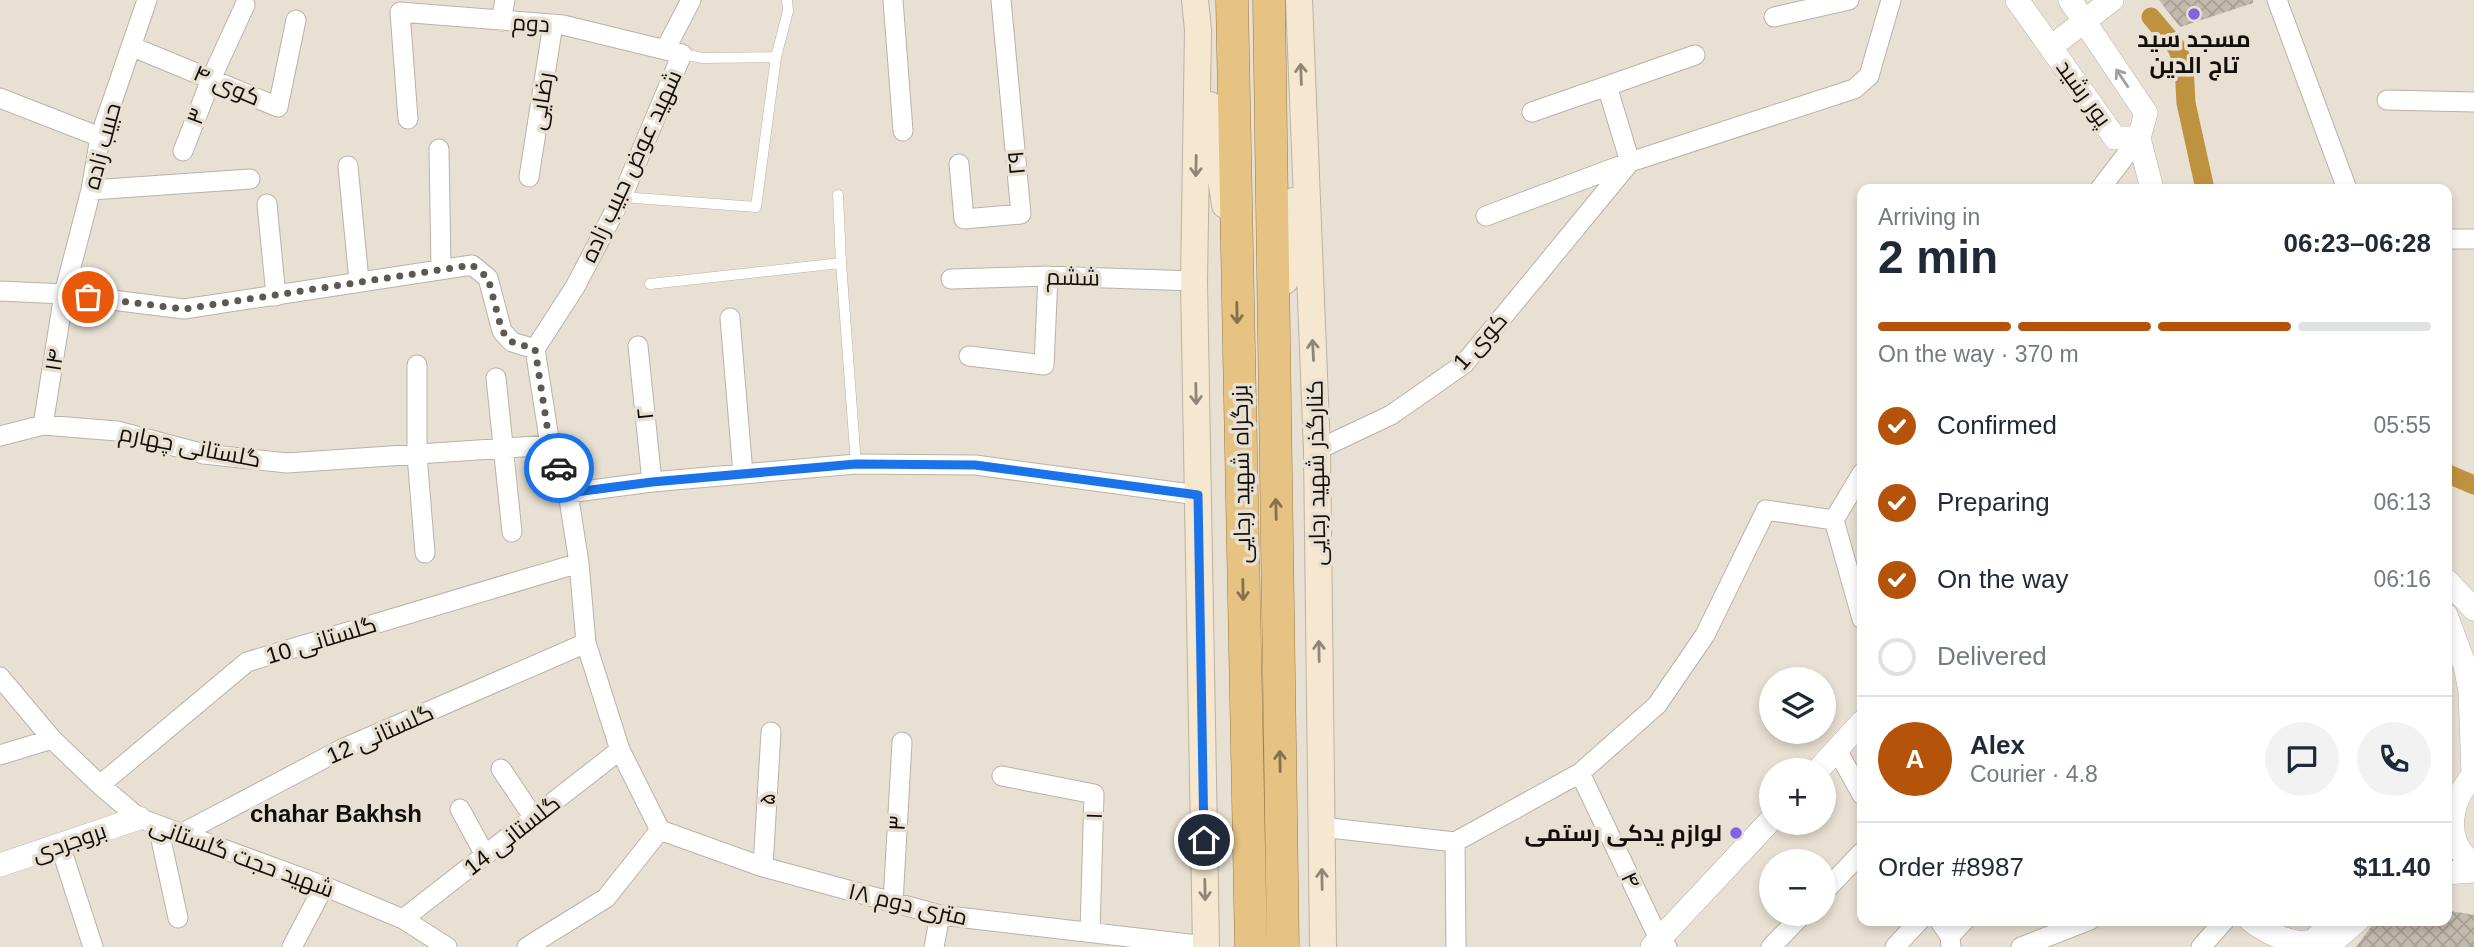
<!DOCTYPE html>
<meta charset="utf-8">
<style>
body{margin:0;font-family:Helvetica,Cairo,sans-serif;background:#f2f2f3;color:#1f2937;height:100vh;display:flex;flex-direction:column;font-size:26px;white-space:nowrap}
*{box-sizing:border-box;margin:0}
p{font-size:23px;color:#747a83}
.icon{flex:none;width:38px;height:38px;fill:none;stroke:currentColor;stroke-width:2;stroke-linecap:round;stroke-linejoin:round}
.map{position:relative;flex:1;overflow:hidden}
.panel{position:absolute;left:1857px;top:184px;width:595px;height:742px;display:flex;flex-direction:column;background:#fff;border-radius:14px;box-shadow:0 4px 10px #0003}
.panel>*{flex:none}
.fabs{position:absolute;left:1759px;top:667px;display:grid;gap:14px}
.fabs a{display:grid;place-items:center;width:77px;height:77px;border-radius:50%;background:#fff;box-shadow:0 4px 10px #0003;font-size:35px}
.pin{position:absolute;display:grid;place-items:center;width:60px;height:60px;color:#fff;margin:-30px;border:4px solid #fff;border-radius:50%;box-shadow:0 2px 7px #0007}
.courier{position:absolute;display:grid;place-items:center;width:70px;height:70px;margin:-35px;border:5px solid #1a73e8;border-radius:50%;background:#fff;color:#222;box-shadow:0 2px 9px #0007}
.head em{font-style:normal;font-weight:700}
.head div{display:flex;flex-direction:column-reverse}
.head{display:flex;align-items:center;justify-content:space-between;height:119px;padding:0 21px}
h1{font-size:46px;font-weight:700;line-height:52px}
.bar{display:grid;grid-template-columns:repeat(4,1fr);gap:10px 7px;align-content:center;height:84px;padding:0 21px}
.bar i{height:9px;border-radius:5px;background:#e0e1e3}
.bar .current{background:#b45309}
.bar p{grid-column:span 4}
.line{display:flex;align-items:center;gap:18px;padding:0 21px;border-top:2px solid #e0e1e3}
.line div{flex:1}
.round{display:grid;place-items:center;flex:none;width:74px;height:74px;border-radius:37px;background:#f2f2f3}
ol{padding:0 21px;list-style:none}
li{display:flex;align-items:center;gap:21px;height:77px}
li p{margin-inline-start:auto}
li .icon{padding:7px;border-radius:50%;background:#b45309;color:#fff;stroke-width:4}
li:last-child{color:#747a83}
li i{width:38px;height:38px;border:4px solid #e0e1e3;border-radius:50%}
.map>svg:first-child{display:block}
</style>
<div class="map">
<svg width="2474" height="947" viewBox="0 0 2474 947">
<defs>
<pattern id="building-cross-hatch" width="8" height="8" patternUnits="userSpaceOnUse" patternTransform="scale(1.75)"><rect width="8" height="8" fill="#c3baad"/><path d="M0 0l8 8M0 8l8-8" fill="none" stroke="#a69f94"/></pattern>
</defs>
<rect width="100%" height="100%" fill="#e8e0d2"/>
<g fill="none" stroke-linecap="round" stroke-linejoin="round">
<path stroke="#bf9240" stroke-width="19" d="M2151 17 2177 48 2184 66 2186 103 2205 189
M2446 473 2474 485"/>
</g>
<path fill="url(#building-cross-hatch)" d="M2159 0H2253V3L2180 27Z
M2446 910 2474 915V947H2356L2376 920H2446Z"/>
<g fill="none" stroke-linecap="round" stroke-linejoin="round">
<defs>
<path id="service" d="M682 54 703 58 776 57
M838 195 841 263
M622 197 756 207 776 57 788 11 787 0
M650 284 841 263 856 464"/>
<path id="minor" d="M893 0 903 131
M2277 0 2347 189
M1774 17 1849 0
M501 21 505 0
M133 47 278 107 296 20
M665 50 691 0
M1695 55 1607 86 1630 162 1854 89 1869 76 1891 0
M0 98 100 137
M2387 100 2474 102
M1532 112 1607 86
M408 119 400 12 563 25 682 54 622 197 575 287 535 349
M439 149 441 269
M183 151 212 77 245 5
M959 164 964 219 1021 214 1001 0
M348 166 359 281
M529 177 553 24
M2100 189 2139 138
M91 190 250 179
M267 204 276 296
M2446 239H2474
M951 279 1048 276 1194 281
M0 291 64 294 184 309 472 265 488 278 502 331 512 342 535 349
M730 318 743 474
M638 346 652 482
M535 349 550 445 568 493 579 563 586 643 620 750 660 830
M969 356 1044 365 1048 276
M417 365V455L425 553
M496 378 512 532
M43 425 64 294 91 190 100 137 147 0
M0 436 43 425 117 431 204 454 287 463 550 445
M1317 450 1391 415 1464 364 1630 162 1486 216
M568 493 652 482 856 464 975 465 1198 495
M1834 520 1862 619
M1834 520 1862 473
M0 677 52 739 100 785 139 818 324 886 403 919 447 947
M1837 750 1862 795
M0 755 52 739
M501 769 534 818
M1580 773 1659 939 1667 947
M1002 776 1094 794 1090 931
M100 785 247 662 579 563
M460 809 485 855
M158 826 178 918
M1321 827 1455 842 1580 773 1657 705 1705 635 1766 510 1834 520
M660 830 763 867 940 915 1206 946
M179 835 342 749 586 643
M1455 842 1456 947
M60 845 93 947
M763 867 771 732
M1824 892 1862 852
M893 903 902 742
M403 919 620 750
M1939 920 1950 936 1951 947
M1950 936 1965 920
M292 947 324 886
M527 947 606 898 660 830
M934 947 940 915
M1771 947 1803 914
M1895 947 1920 920
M2021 947 2090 920
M2201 947 2225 920"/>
<path id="tertiary" d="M2017 0 2115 138H2139
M2070 0 2146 113 2139 138
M2051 47 2112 0
M2139 138 2152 189
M2446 580 2474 609
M2446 615 2465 666 2470 691 2473 776
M1818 770 1862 722
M2474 775C2450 800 2441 841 2474 864
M0 865 139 818
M2446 873 2474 871
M2250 920C2264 931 2293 947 2312 941 2319 937 2326 927 2332 920
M1652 947 1771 820
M2327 947 2358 920"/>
<path id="secondary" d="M1195 0 1198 30 1194 281 1206 947
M1299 0 1317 450 1323 947
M1210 105 1225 205
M1285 281 1293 201"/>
<path id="trunk" d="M1232 0 1251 947
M1269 0 1283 947"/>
</defs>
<use href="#service" stroke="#bab2a5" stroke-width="11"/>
<use href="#minor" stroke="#bab2a5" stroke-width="21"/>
<use href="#tertiary" stroke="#bab2a5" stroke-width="24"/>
<use href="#secondary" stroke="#bab2a5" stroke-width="28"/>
<use href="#trunk" stroke="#987a44" stroke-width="33"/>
<use href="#service" stroke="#fff" stroke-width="10"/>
<use href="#minor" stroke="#fff" stroke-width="19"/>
<use href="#tertiary" stroke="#fff" stroke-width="23"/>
<use href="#secondary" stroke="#f6e8d0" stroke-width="26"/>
<use href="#trunk" stroke="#e6c283" stroke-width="32"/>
</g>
<defs><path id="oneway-shaft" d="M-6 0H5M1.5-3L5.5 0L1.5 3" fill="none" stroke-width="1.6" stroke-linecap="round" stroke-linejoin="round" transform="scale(1.75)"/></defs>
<g stroke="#8f8677">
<use href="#oneway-shaft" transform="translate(1301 74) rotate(-92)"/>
<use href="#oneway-shaft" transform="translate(1196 166) rotate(91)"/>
<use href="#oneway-shaft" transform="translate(1313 350) rotate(-93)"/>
<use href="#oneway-shaft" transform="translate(1196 394) rotate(89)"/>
<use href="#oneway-shaft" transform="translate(1319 651) rotate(-91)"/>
<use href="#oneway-shaft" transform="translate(1322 879) rotate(-91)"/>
<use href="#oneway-shaft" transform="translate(1205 890) rotate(89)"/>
</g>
<use stroke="#a09f9d" href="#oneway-shaft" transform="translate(2122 78) rotate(-124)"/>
<g stroke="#87714d">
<use href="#oneway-shaft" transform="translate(1237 313) rotate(89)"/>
<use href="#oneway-shaft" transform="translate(1276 509) rotate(-91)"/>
<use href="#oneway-shaft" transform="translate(1243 590) rotate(89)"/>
<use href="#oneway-shaft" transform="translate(1280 761) rotate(-91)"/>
</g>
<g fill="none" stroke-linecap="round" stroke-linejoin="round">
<path stroke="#5d5850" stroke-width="7" stroke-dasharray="0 12.6" d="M88 297 184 309 472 265 488 278 502 331 512 342 535 349 550 445 559 468"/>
<path stroke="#1a73e8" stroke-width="9" d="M559 468 568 493 652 482 856 464 975 465 1198 495 1204 840"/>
</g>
<g fill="#8164e0" stroke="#e8e0d2" stroke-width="2.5">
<circle cx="2194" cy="14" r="7"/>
<circle cx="1736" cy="833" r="7"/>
</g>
<g text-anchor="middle" stroke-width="7" stroke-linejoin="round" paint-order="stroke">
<g font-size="23" fill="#120f0a" stroke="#e8e0d2">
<text transform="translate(531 23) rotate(4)" y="8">دوم</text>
<text transform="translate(227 85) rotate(23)" y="8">کوی ۴</text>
<text transform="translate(2084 93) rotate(54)" y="8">پور رشید</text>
<text transform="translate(541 101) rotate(-81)" y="8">رضایی</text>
<text transform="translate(196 116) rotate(-69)" y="8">۳</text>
<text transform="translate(102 146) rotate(-75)" y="8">حبیب زاده</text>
<text transform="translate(1016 163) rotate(-95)" y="8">۲۹</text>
<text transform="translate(631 166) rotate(-65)" y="8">شهید عوض حبیب زاده</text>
<text transform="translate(1073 277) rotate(1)" y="8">ششم</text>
<text transform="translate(1480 341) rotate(-48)" y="8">کوی 1</text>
<text transform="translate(54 360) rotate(-81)" y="8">۱۴</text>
<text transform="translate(645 414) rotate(-96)" y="8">۲</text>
<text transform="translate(190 446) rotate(11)" y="8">گلستانی چهارم</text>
<text transform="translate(1316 473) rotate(-91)" y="8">کنارگذر شهید رجایی</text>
<text transform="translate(1241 474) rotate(-91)" y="8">بزرگراه شهید رجایی</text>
<text transform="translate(321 640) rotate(-17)" y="8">گلستانی 10</text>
<text transform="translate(380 734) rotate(-24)" y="8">گلستانی 12</text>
<text transform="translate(767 799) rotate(-86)" y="8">۵</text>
<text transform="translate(1094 816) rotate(-88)" y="8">۱</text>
<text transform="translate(897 823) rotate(-87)" y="8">۳</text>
<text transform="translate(512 835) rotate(-38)" y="8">گلستانی 14</text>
<text transform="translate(69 842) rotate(-19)" y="8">بروجردی</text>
<text transform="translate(242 857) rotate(20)" y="8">شهید حجت گلستانی</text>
<text transform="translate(1631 880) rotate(65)" y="8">۴</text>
<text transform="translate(908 904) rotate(13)" y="8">۱۸ متری دوم</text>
</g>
<g font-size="23" font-weight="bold" fill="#120f0a" stroke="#e8e0d2">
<text x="2194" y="47">مسجد سید<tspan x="2194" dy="26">تاج الدین</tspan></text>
<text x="1722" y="841" text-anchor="end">لوازم یدکی رستمی</text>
</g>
<g font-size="24" font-weight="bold" fill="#120f0a" stroke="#e8e0d2">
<text x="336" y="822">chahar Bakhsh</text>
</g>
</g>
</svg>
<div class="fabs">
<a><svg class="icon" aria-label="layers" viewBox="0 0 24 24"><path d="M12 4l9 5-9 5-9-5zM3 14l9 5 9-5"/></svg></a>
<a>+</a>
<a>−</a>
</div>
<div class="pin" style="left:88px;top:297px;background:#ea580c"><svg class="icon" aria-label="bag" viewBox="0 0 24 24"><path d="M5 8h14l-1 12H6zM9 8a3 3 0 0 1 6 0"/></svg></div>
<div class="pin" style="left:1204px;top:840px;background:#1f2937"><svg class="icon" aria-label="home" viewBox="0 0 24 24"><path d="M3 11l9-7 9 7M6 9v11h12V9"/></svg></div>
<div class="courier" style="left:559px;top:468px"><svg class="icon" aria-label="car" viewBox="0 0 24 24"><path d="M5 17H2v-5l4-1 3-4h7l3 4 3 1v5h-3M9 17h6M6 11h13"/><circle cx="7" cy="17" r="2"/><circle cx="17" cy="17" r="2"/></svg></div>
<section class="panel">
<div class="head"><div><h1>2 min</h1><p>Arriving in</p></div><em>06:23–06:28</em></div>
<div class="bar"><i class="current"></i><i class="current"></i><i class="current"></i><i></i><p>On the way · 370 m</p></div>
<ol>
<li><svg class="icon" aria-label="check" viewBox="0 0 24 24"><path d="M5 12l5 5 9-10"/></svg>Confirmed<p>05:55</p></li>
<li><svg class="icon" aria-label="check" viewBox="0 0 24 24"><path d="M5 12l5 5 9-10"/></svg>Preparing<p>06:13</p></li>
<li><svg class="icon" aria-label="check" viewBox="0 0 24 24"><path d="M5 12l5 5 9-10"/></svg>On the way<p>06:16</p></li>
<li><i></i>Delivered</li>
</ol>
<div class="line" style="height:126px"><b class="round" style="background:#b45309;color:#fff">A</b><div><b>Alex</b><p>Courier · 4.8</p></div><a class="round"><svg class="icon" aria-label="chat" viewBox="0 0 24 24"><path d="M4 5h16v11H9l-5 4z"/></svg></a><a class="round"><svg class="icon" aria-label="phone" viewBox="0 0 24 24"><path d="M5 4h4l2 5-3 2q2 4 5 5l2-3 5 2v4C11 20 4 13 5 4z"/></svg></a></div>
<div class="line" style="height:91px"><div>Order #8987</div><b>$11.40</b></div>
</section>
</div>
